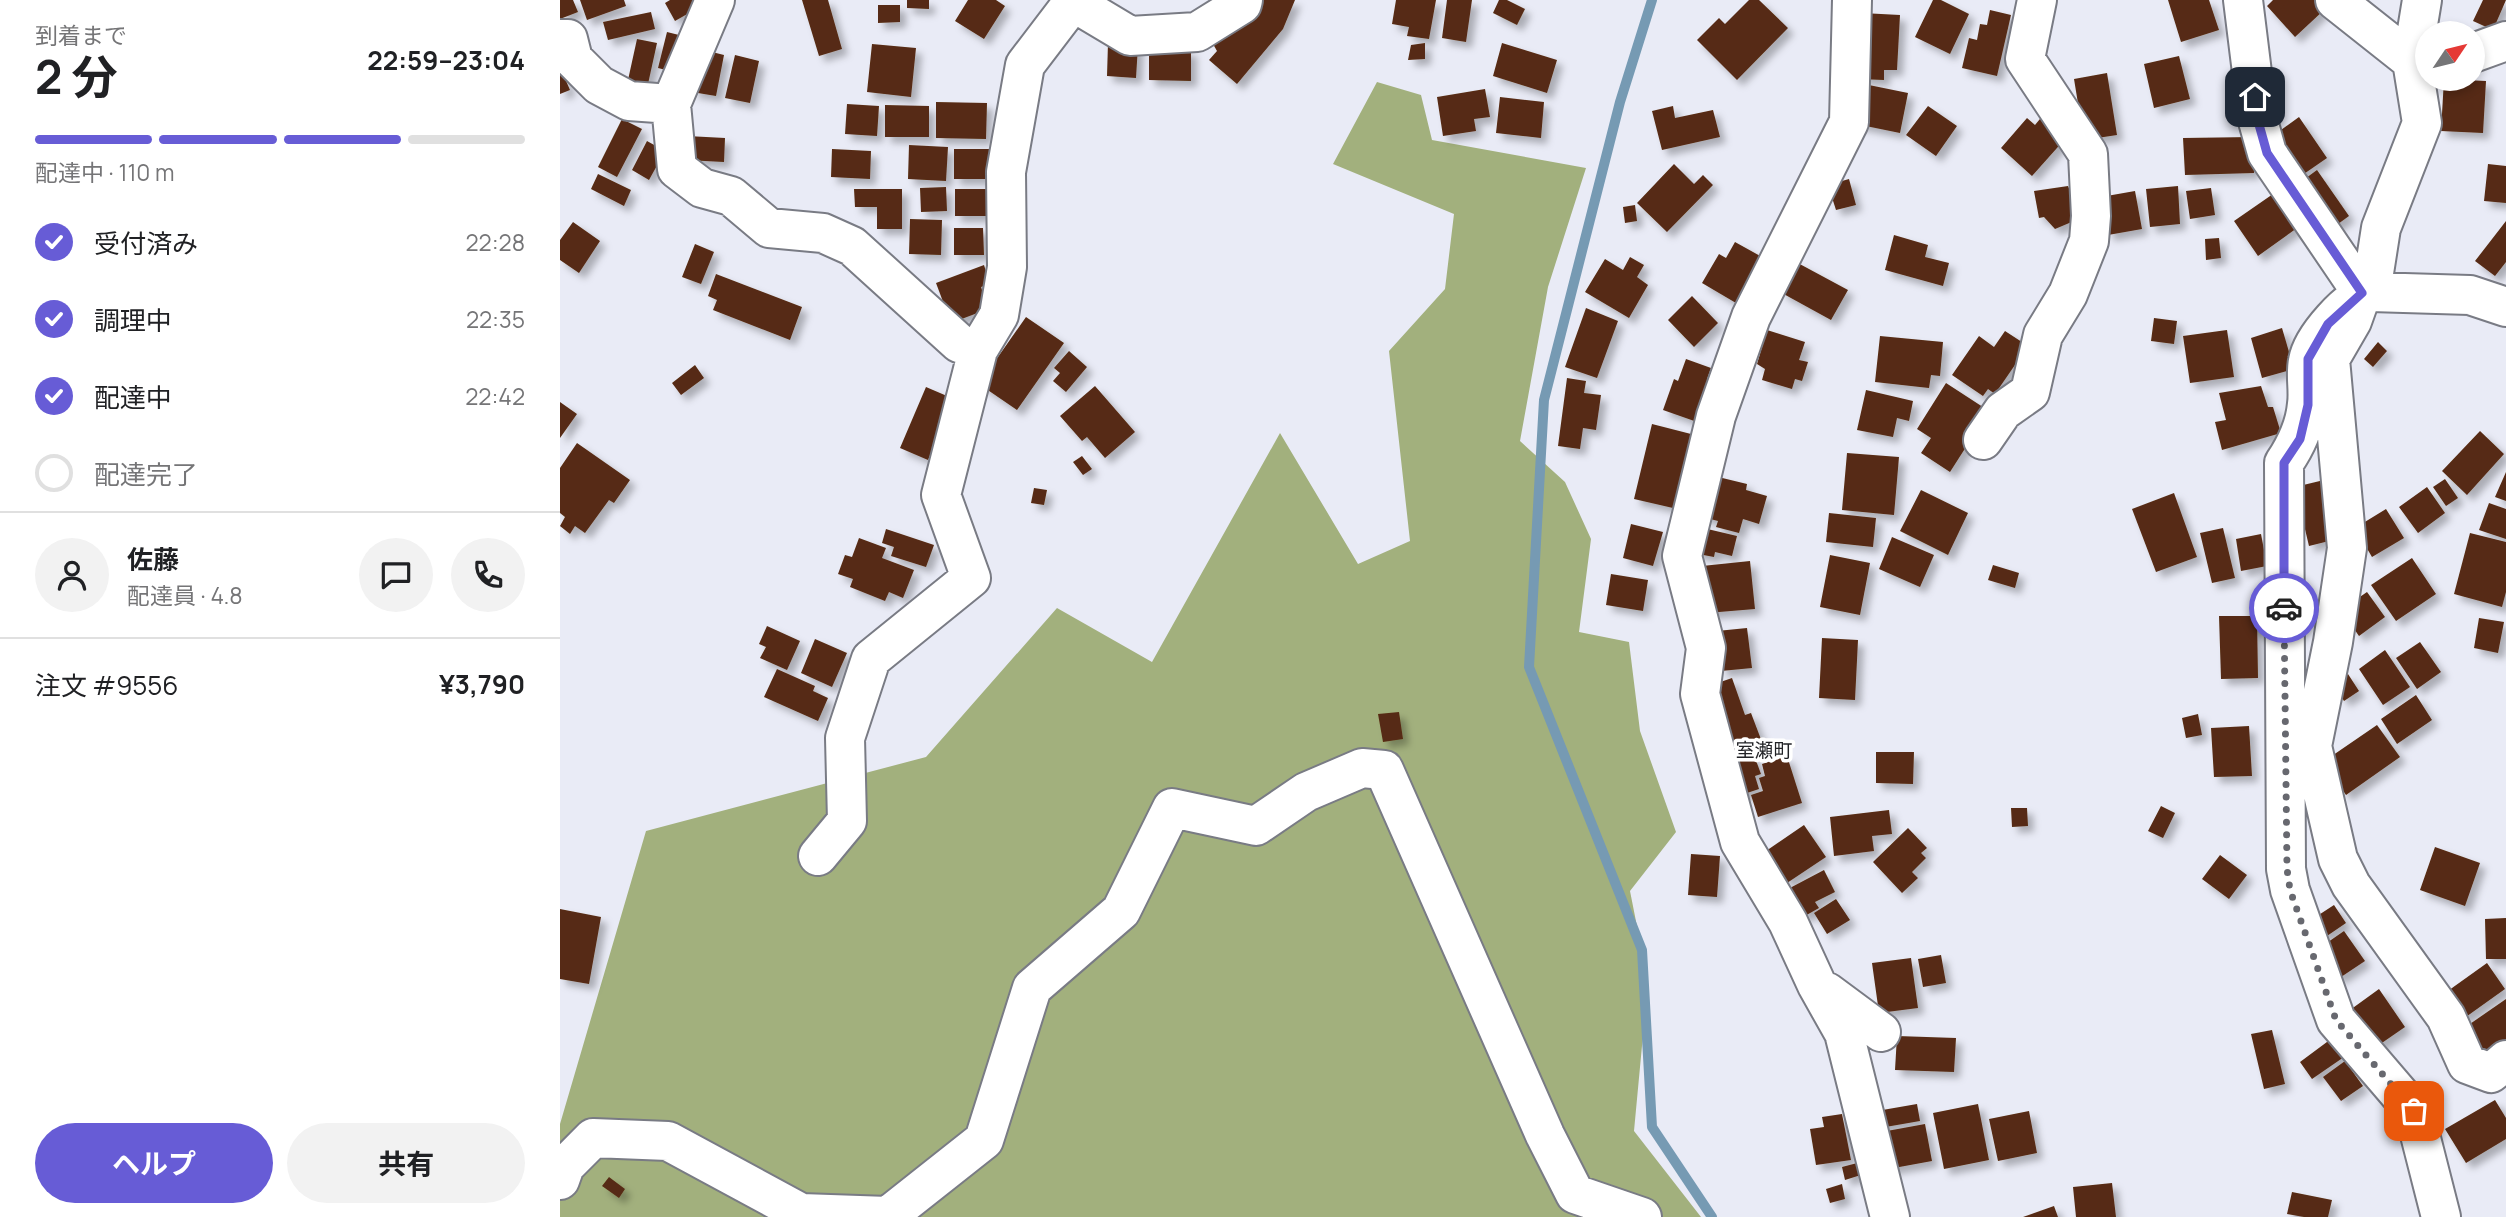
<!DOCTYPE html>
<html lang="ja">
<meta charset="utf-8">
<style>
body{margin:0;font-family:Manrope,"Noto Sans JP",sans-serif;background:#f2f2f2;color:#202124;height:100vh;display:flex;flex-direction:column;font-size:26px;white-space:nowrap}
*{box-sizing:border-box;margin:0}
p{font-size:23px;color:#757577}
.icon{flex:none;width:38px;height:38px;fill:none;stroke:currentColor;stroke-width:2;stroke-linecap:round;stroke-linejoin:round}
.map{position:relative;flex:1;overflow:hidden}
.panel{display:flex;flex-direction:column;background:#fff;width:560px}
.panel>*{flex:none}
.needle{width:46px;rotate:55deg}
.controls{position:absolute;left:1855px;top:21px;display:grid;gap:14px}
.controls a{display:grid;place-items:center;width:70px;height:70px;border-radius:50%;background:#fff;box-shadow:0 4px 10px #0003;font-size:35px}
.pin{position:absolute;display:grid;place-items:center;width:60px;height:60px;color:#fff;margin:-30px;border-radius:14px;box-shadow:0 4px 10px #0006}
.courier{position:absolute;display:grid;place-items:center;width:70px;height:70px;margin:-35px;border:5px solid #675cd6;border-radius:50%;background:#fff;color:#222;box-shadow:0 2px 9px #0007}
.headline em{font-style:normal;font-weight:700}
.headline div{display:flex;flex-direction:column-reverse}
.headline{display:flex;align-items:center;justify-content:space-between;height:119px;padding:0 35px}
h1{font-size:46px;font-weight:700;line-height:52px}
.bar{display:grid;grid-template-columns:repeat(4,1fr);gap:10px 7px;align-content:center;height:84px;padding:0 35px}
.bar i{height:9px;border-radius:5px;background:#e0e0e0}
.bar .current{background:#675cd6}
.bar p{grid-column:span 4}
.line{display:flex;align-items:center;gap:18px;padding:0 35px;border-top:2px solid #e0e0e0}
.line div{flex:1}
.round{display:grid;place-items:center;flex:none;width:74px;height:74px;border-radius:37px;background:#f2f2f2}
ol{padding:0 35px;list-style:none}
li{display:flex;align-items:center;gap:21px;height:77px}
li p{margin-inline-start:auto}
li .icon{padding:7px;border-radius:50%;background:#675cd6;color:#fff;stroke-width:4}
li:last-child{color:#757577}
li i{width:38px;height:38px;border:4px solid #e0e0e0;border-radius:50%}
.action{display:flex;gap:14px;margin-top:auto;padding:14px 35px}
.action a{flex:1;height:80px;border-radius:42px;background:#675cd6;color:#fff;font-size:28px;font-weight:700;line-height:80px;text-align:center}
.action a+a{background:#f2f2f2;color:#202124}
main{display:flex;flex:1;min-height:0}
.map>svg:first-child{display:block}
</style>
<main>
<section class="panel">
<div class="headline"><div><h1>2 分</h1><p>到着まで</p></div><em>22:59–23:04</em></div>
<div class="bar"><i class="current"></i><i class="current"></i><i class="current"></i><i></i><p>配達中 · 110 m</p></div>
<ol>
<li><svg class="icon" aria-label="check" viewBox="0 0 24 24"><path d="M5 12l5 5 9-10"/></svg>受付済み<p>22:28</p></li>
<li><svg class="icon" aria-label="check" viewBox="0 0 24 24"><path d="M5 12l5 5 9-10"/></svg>調理中<p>22:35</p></li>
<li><svg class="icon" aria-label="check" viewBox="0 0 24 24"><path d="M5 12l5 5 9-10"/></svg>配達中<p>22:42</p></li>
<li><i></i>配達完了</li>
</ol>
<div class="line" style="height:126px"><a class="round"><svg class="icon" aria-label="person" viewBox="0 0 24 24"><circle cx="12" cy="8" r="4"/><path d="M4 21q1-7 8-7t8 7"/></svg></a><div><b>佐藤</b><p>配達員 · 4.8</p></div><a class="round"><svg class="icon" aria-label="chat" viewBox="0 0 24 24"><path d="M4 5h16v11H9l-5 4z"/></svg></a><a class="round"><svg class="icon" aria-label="phone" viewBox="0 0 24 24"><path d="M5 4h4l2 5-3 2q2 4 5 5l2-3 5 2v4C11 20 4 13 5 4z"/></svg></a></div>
<div class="line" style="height:91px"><div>注文 #9556</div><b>¥3,790</b></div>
<div class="action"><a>ヘルプ</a><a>共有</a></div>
</section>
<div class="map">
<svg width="1946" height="1217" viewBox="0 0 1946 1217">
<defs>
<filter id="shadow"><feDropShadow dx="6" dy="6" stdDeviation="3.5" flood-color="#0004"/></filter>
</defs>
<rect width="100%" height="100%" fill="#e9ebf6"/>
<path fill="#a2b07d" d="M817 82 861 95 872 140 1026 168 988 287 960 441 1005 482 1031 539 1019 632 1069 642 1080 731 1116 832 1070 891 1088 982 1074 1131 1141 1217H0V1124L86 831 366 757 497 608 592 662 720 433 798 564 850 541 829 351 885 289 894 214 773 164Z"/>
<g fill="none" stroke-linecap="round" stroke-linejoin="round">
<path stroke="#769ab3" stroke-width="10" d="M1092 0 1060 102 984 400 969 667 1082 950 1092 1127 1152 1217"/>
</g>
<path fill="#572c13" filter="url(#shadow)" d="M0 0H13L18 12 0 19Z
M20 0H64L66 6 27 20Z
M110 0H140L143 5 115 21 105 3Z
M242 0H268L282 49 259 56Z
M347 0H369V9L347 8Z
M408 0H436L445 6 424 39 395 21Z
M691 0H735L723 29 677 84 649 60 657 51 653 44Z
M836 0H876L869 39 847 36 849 27 832 24Z
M887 0H912L906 42 882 38Z
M939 0H947L965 9 957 25 933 13Z
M1189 0H1199L1228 28 1177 80 1137 40 1159 18 1165 24Z
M1373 0H1381L1409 14 1390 54 1355 37Z
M1608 0H1649L1659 30 1621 42Z
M1713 0H1754L1764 10 1735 37 1707 6Z
M1923 0H1946L1933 30 1913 21Z
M318 5H340V22L318 23Z
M1430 10 1451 15 1437 76 1402 68 1409 38 1417 40 1420 24 1427 25Z
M91 12 95 29 48 40 43 22Z
M1302 13 1340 15 1337 70H1324V80L1299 79Z
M107 32 127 37 118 73 98 68Z
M77 39 97 43 88 84 68 80Z
M548 43 578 45 576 78 547 76Z
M865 43V59L848 60 851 45Z
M942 43 997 60 987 93 933 76Z
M312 44 356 48 351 97 307 92Z
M140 49 164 55 156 96 132 92Z
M589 49 631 50V81L589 80Z
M175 55 199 61 190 103 165 98Z
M1619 56 1630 99 1594 108 1584 64Z
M0 67 10 90 0 94Z
M1547 73 1557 135 1524 140 1514 79Z
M1884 79 1926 81 1923 133 1881 131Z
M1304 84 1348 93 1340 133 1296 124Z
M925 89 930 117 914 119 916 131 883 136 877 97Z
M940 97 984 102 981 138 936 133Z
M376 102 427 103 426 139 376 138Z
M287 104 319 106 317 136 285 134Z
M325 105 369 106V137H325Z
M1113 106 1115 118 1153 110 1160 137 1102 150 1092 111Z
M1368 106 1397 126 1376 156 1346 135Z
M1484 114 1505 139 1472 176 1441 148 1467 118 1475 125Z
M1739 117 1767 158 1738 178 1710 138Z
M62 119 82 129 57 177 38 167Z
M127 136 165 138 164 162 126 160Z
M1693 137 1694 173 1625 175 1623 138Z
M87 141 105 151 89 180 72 170Z
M349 145 388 147 386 181 348 179Z
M272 149 311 151 310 179 271 177Z
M394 149H432L433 179H394Z
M1114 164 1134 184 1143 175 1153 185 1107 232 1077 203Z
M1928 164 1946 166V203L1924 201Z
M1757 170 1789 216 1767 232 1735 186Z
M38 174 71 190 64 206 31 189Z
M1289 179 1296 205 1276 210 1268 185Z
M1508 186 1517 207 1511 210 1514 221 1495 229 1484 217 1479 218 1474 191Z
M1618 186 1620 224 1590 227 1586 189Z
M386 187 387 211 361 212 360 188Z
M1651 188 1655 215 1630 219 1626 191Z
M294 189H342V229H317V207H295Z
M395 189H429L430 216H395Z
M1575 191 1582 229 1548 235 1541 197Z
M1713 194 1737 228 1698 256 1674 221Z
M1075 205 1077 221 1065 223 1063 207Z
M350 219 382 220 381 255 349 254Z
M1946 221V262L1935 276 1915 261Z
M13 222 40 241 19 273 0 260V240Z
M394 228H423L424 255H394Z
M1334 235 1368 245 1365 257 1389 263 1383 286 1325 270Z
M1659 238 1661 258 1646 260 1645 239Z
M1175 242 1202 257 1176 303 1142 283 1159 254 1166 258Z
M135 244 154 252 141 284 122 277Z
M1070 257 1084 265 1077 277 1088 285 1069 318 1025 292 1045 259 1063 270Z
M1236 262 1288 290 1271 320 1220 292Z
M424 265 430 284 421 287 428 309 391 323 376 283Z
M156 274 242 307 230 340 153 310 157 300 148 296Z
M1132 296 1158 323 1134 347 1108 320Z
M1026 308 1058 321 1037 378 1005 367Z
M466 317 504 343 457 410 419 384Z
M1594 318 1617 321 1614 344 1591 341Z
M1722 328 1734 369 1702 378 1691 338Z
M1207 330 1245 342 1239 360 1248 362 1242 381 1235 379 1232 389 1202 380 1205 369 1197 364Z
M1667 330 1674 377 1630 383 1623 336Z
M1445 331 1468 346 1435 394 1428 389 1423 396 1392 375 1419 336 1434 347Z
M1320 336 1383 342 1380 376 1371 375 1369 388 1315 382Z
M1818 342 1827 351 1813 367 1804 359Z
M509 351 527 367 506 392 493 381 500 373 494 368Z
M1126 359 1151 368 1147 379 1155 382 1140 423 1103 410 1114 379 1118 381Z
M135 365 144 378 121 395 112 383Z
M1007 378 1026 381 1024 393 1041 395 1036 430 1023 428 1020 449 998 446Z
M1386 383 1429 411 1390 472 1361 453 1371 438 1357 429Z
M535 386 575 432 545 458 527 437 522 441 500 416Z
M1701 386 1708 407H1713L1721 433 1662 450 1655 422 1666 420 1659 393Z
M366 387 394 399 368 460 340 448Z
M1306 390 1353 401 1349 421 1337 418 1333 437 1297 430Z
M0 402 17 414 0 438Z
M1092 424 1131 434 1113 508 1074 499Z
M1920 431 1944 454 1907 495 1882 471Z
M17 443 70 480 54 503 49 500 25 533 15 526 10 534 0 526 5 517 0 513V468Z
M1287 453 1339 457 1334 515 1282 510Z
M522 456 532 469 523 475 513 462Z
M1946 472V501L1935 497Z
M1150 475 1187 484 1186 490 1207 496 1199 524 1183 519 1179 533 1156 527 1158 521 1139 516Z
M1885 479 1898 498 1886 506 1873 487Z
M1764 480 1777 539 1749 546 1735 487Z
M1867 487 1885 513 1858 533 1839 507Z
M474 488 487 490 484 505 471 503Z
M1361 490 1408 513 1388 555 1340 531Z
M1614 493 1637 557 1596 572 1572 509Z
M1929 503 1946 509V539L1919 530Z
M1826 509 1844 538 1812 557 1795 528Z
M1269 513 1316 518 1313 547 1266 542Z
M1071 524 1103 532 1093 566 1063 558Z
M1139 527 1177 536 1172 556 1155 552 1154 557 1133 553Z
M1663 528 1675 578 1652 583 1640 533Z
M326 529 374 545 366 567 331 556 334 547 322 543Z
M1910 533 1946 542V592L1942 607 1894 594Z
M1701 534 1707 566 1681 571 1676 539Z
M1332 537 1374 555 1360 587 1319 569Z
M299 538 326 548 322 558 354 570 343 598 329 592 325 601 290 587 293 579 278 574 285 555 292 557Z
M1270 555 1310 563 1300 615 1260 607Z
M1852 558 1876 594 1836 621 1811 585Z
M1190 561 1195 609 1147 613 1142 566Z
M1433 565 1459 573 1455 588 1428 580Z
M1051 574 1088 580 1083 611 1046 605Z
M1807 592 1825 617 1799 636 1781 610Z
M1659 616H1697L1698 678 1661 679Z
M1919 618 1944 622 1938 653 1914 648Z
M207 626 240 641 227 670 200 658 206 647 199 644Z
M1187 628 1192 668 1161 671 1157 631Z
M1262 638 1298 640 1295 700 1259 698Z
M255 639 287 653 272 687 241 673Z
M1860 642 1881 672 1857 689 1836 658Z
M1825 650 1850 687 1823 705 1799 669Z
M217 669 255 686 253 691 268 698 258 721 204 697Z
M1788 674 1799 691 1784 701 1773 683Z
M1172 678 1185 715 1191 713 1202 742 1167 754 1146 687Z
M1856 695 1872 720 1837 744 1821 719Z
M839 712 843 739 823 742 818 714Z
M1638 714 1642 735 1626 738 1622 718Z
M1817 725 1840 757 1786 795 1763 762Z
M1689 726 1692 776 1654 777 1651 728Z
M1316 752H1354L1353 784 1316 783Z
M1194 755 1201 774 1195 776 1199 789 1175 797 1164 765Z
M1227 756 1242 803 1198 817 1191 795 1203 791 1199 778 1205 776 1202 764Z
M1601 806 1615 813 1603 838 1588 831Z
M1451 808H1467L1468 826 1452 827Z
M1329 810 1332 834 1312 836 1314 851 1274 856 1270 817Z
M1244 825 1266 857 1227 883 1206 851Z
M1348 828 1367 848 1361 853 1366 858 1352 872 1358 878 1342 893 1313 862Z
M1875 847 1920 863 1905 906 1860 890Z
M1131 854 1160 856 1157 897 1128 895Z
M1660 855 1687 875 1669 899 1642 879Z
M1264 870 1275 892 1255 902 1259 908 1243 917 1228 889Z
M1276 899 1290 920 1267 934 1254 913Z
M1774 905 1786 923 1764 938 1751 920Z
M0 909 41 917 29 984 0 979Z
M1946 918V959H1926L1925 919Z
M1784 931 1805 961 1778 979 1758 949Z
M1381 955 1386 983 1363 987 1358 959Z
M1351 958 1358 1008 1319 1013 1312 963Z
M1927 963 1945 989 1903 1019 1885 993Z
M1819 989 1845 1027 1816 1047 1790 1010Z
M1946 999V1039L1925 1053 1907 1026Z
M1712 1030 1725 1084 1704 1089 1691 1034Z
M1337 1036 1396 1038 1394 1072 1335 1070Z
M1771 1039 1784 1057 1752 1079 1740 1062Z
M1785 1061 1803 1086 1781 1101 1763 1077Z
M1935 1100 1946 1118V1139L1906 1163 1885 1129Z
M1357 1104 1360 1121 1314 1129 1311 1112Z
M1418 1104 1429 1160 1384 1169 1373 1113Z
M1469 1111 1477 1153 1438 1161 1429 1119Z
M1282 1114 1291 1160 1256 1165 1250 1129 1264 1127 1262 1117Z
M1365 1124 1372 1161 1323 1170 1316 1133Z
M1301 1162 1304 1174 1285 1180 1282 1167Z
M49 1177 65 1189 59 1198 42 1186Z
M1552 1183 1556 1217H1516L1513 1187Z
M1282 1184 1285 1199 1270 1203 1266 1189Z
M1732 1192 1772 1200 1768 1217H1744L1727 1214Z
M1494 1206 1498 1217H1463Z"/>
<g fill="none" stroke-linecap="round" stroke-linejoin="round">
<defs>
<path id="street" d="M155 0 111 104 117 169 142 188 171 196 209 228 263 233 292 246 399 343 418 350
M1292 0 1289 122 1191 317 1156 416 1122 556 1146 648 1140 694 1180 842 1228 922 1257 985 1284 1033 1330 1217
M1683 0 1698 121 1707 153 1802 293 1792 321 1770 359 1787 548 1773 642 1752 746 1778 859 1791 885 1886 1017 1907 1064 1931 1073 1946 1060
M1775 0 1852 61 1867 59
M1862 0 1852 61 1862 123 1821 228 1811 292C1789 296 1752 338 1748 361 1745 375 1749 390 1747 404 1745 427 1736 445 1724 463L1726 869 1730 890 1776 1020 1854 1111 1881 1217
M0 39H8L13 59 39 85 69 101 111 104
M1913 53 1946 41
M1811 292 1910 295 1946 307
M1423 440 1443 411 1470 392 1483 335 1508 294 1529 241 1531 216 1528 154 1465 59 1477 0
M258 856 287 821 285 738 311 659 411 578 381 495 418 350 439 315 447 267 446 172 465 65 513 2 570 36 637 32 682 4 683 0
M1267 992 1321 1032
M0 1180 5 1166 33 1138 108 1141 241 1213 328 1216 424 1140 472 988 561 911 612 808 696 826 746 792 802 768 824 770 985 1135 1015 1194 1082 1217"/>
</defs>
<use href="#street" stroke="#797b84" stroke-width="42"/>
<use href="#street" stroke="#fff" stroke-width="38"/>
</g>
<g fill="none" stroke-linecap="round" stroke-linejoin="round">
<path stroke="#67686f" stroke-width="7" stroke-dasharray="0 12.6" d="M1724 608 1727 869 1730 890 1776 1020 1854 1111"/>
<path stroke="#675cd6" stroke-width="9" d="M1695 97 1698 121 1707 153 1802 293 1768 324 1748 359V405L1740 439 1724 463V608"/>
</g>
<g text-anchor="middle" stroke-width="7" stroke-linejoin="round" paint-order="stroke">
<g font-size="19" fill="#212226" stroke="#fff">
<text x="1204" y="757">室瀬町</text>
</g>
</g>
</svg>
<div class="controls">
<a><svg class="needle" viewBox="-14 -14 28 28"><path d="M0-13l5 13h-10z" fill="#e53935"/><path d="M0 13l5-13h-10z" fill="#757577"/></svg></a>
</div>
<div class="pin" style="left:1854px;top:1111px;background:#ea580c"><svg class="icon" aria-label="bag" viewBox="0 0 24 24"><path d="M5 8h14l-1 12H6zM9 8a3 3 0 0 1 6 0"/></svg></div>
<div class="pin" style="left:1695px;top:97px;background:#1f2937"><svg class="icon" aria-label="home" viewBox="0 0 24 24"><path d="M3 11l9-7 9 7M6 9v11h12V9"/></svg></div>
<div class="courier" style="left:1724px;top:608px"><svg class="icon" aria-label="car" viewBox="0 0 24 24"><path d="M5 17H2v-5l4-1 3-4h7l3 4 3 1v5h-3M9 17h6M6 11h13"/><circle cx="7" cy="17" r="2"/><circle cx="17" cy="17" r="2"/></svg></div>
</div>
</main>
